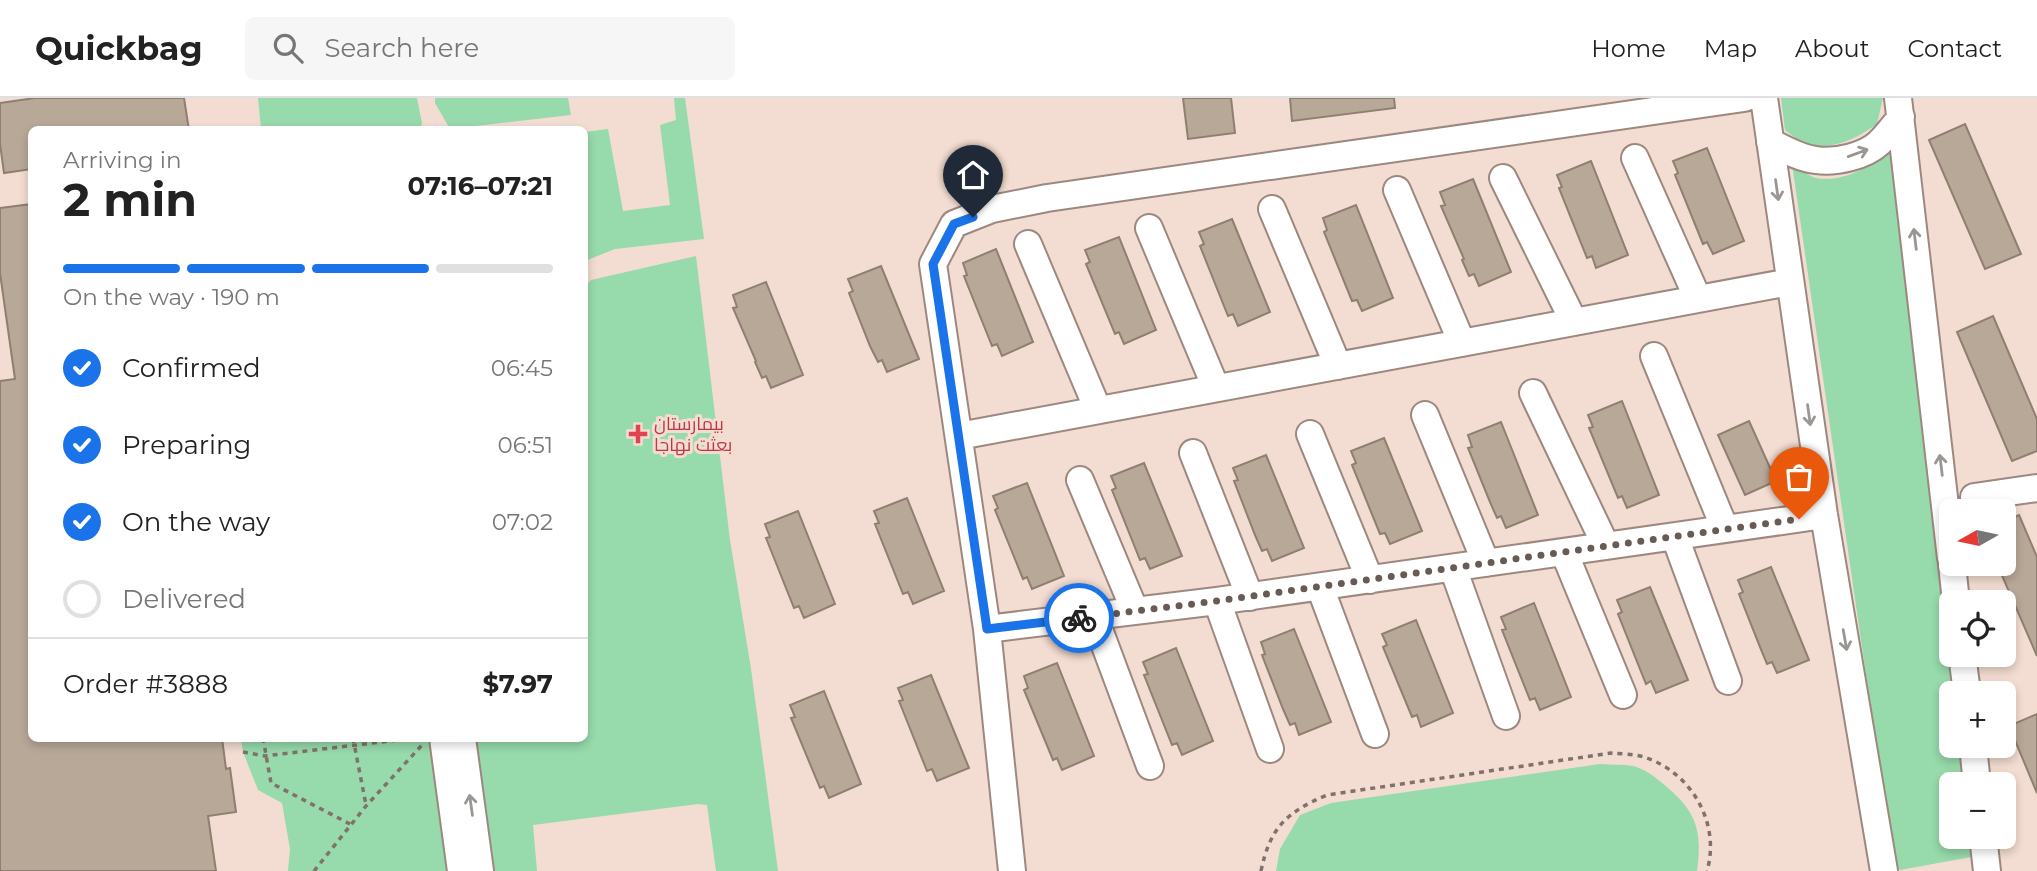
<!DOCTYPE html>
<meta charset="utf-8">
<style>
body{margin:0;font-family:Montserrat,Cairo,sans-serif;background:#f6f6f6;color:#222;height:100vh;display:flex;flex-direction:column;font-size:26px;white-space:nowrap}
*{box-sizing:border-box;margin:0}
p{font-size:23px;color:#767676}
.icon{flex:none;width:38px;height:38px;fill:none;stroke:currentColor;stroke-width:2;stroke-linecap:round;stroke-linejoin:round}
.map{position:relative;flex:1;overflow:hidden}
.side{position:absolute;left:28px;top:28px;width:560px;height:616px;display:flex;flex-direction:column;background:#fff;border-radius:10px;box-shadow:0 4px 10px #0003}
.side>*{flex:none}
.needle{width:46px;rotate:261deg}
.controls{position:absolute;left:1939px;top:401px;display:grid;gap:14px}
.controls a{display:grid;place-items:center;width:77px;height:77px;border-radius:10px;background:#fff;box-shadow:0 4px 10px #0003;font-size:35px}
.pin{position:absolute;display:grid;place-items:center;width:60px;height:60px;color:#fff;margin:-72px -30px;border-radius:50% 50% 50% 0;rotate:-45deg;box-shadow:0 0 7px #0007}
.pin .icon{rotate:45deg}
.courier{position:absolute;display:grid;place-items:center;width:70px;height:70px;margin:-35px;border:5px solid #1a73e8;border-radius:50%;background:#fff;color:#222;box-shadow:0 2px 9px #0007}
.overview em{font-style:normal;font-weight:700}
.overview div{display:flex;flex-direction:column-reverse}
.overview{display:flex;align-items:center;justify-content:space-between;height:119px;padding:0 35px}
h1{font-size:46px;font-weight:700;line-height:52px}
.bar{display:grid;grid-template-columns:repeat(4,1fr);gap:10px 7px;align-content:center;height:84px;padding:0 35px}
.bar i{height:9px;border-radius:5px;background:#e0e0e0}
.bar .current{background:#1a73e8}
.bar p{grid-column:span 4}
.line{display:flex;align-items:center;gap:18px;padding:0 35px;border-top:2px solid #e0e0e0}
.line div{flex:1}
ol{padding:0 35px;list-style:none}
li{display:flex;align-items:center;gap:21px;height:77px}
li p{margin-inline-start:auto}
li .icon{padding:7px;border-radius:50%;background:#1a73e8;color:#fff;stroke-width:4}
li:last-child{color:#767676}
li i{width:38px;height:38px;border:4px solid #e0e0e0;border-radius:50%}
header{display:flex;align-items:center;gap:42px;box-sizing:border-box;height:98px;padding:0 35px;background:#fff;border-bottom:2px solid #e0e0e0}
header strong{font-size:33px}
nav{display:flex;gap:38px;margin-inline-start:auto;font-size:24px}
.search{width:490px;height:63px;background:#f6f6f6;display:flex;align-items:center;gap:18px;box-sizing:border-box;padding:0 24px;border-radius:10px;color:#767676;font-size:26px}
.map>svg:first-child{display:block}
</style>
<header>
<strong>Quickbag</strong>
<div class="search"><svg class="icon" aria-label="search" viewBox="0 0 24 24"><circle cx="10" cy="10" r="6"/><path d="M15 15l6 6"/></svg>Search here</div>
<nav><a>Home</a><a>Map</a><a>About</a><a>Contact</a></nav>
</header>
<div class="map">
<svg width="2037" height="773" viewBox="0 0 2037 773">
<rect width="100%" height="100%" fill="#f3dcd1"/>
<path fill="#97daac" d="M258 0H417L422 25 420 32 261 31Z
M435 0H568L571 17 450 31 435 5Z
M674 0H685L704 141 615 151 585 163V34L608 31 623 113 670 107 660 27 676 22Z
M1781 0H1883L1877 26C1857 40 1835 52 1809 47 1801 45 1792 37 1785 32Z
M1893 49 1953 595H1951V648H1959L1963 686H1951V738L1969 739 1971 759 1900 772 1893 763 1792 66C1799 70 1808 78 1816 80 1845 85 1873 67 1893 49Z
M696 158 730 442 751 571 778 773H716L707 707 698 706 533 727 537 773H493L473 641 584 640 585 189 591 182Z
M241 641H430L448 773H288L290 751 282 705 258 692 243 654Z
M1600 666C1611 667 1622 666 1633 668 1642 670 1654 678 1661 684 1695 712 1703 729 1697 773H1276L1280 751 1300 717 1331 705Z"/>
<path fill="#b8a898" stroke="#8f7f70" stroke-width="2" d="M35 0H184L189 32H32V71L4 75 0 46V5Z
M1183 0H1231L1235 35 1188 41Z
M1290 0H1394L1395 10 1292 23Z
M1965 26 2021 156 1985 171 1929 42Z
M1707 50 1744 143 1713 156 1707 144 1703 146 1675 77 1678 75 1673 63Z
M1591 63 1628 157 1596 170 1592 158 1587 160 1559 90 1562 89 1557 77Z
M1473 81 1511 174 1479 188 1474 176 1469 178 1462 162 1464 161 1441 108 1445 107 1440 94Z
M32 106V640H222L226 671 230 670 236 714 208 718 216 773H0V283L15 281 0 175V110Z
M1356 107 1393 200 1362 213 1357 202 1352 203 1324 134 1327 132 1323 120Z
M1232 121 1270 214 1238 228 1233 216 1228 218 1200 148 1204 146 1199 134Z
M1119 139 1156 232 1124 246 1119 234 1115 236 1086 166 1090 164 1085 152Z
M996 151 1033 244 1002 258 997 246 992 248 964 178 967 177 963 165Z
M881 168 919 261 887 274 882 262 878 264 870 248 849 195 853 193 848 181Z
M766 184 803 277 771 290 766 278 762 280 755 264 756 263 733 210 737 209 733 197Z
M1993 218 2037 321V353L2012 363 1957 234Z
M1622 303 1659 397 1627 410 1622 398 1618 400 1589 330 1593 329 1588 317Z
M1749 323 1776 383 1745 397 1718 337Z
M1501 324 1538 417 1506 430 1501 418 1497 420 1490 404 1468 350 1472 349 1468 337Z
M1384 340 1422 433 1390 446 1385 435 1380 436 1352 367 1356 365 1351 353Z
M1266 357 1304 450 1272 463 1267 451 1262 453 1255 437 1234 383 1238 382 1233 370Z
M1144 365 1182 458 1150 471 1145 460 1140 462 1112 392 1116 390 1111 378Z
M1027 385 1064 478 1032 491 1027 479 1023 481 995 412 998 410 993 398Z
M907 400 944 493 913 506 908 494 903 496 875 426 879 425 874 413Z
M798 413 835 506 804 520 799 508 794 510 766 440 770 439 765 426Z
M2019 417 2037 459V558L1997 466H2004V424Z
M1771 469 1809 562 1777 575 1772 564 1767 566 1760 549 1739 496 1743 494 1738 482Z
M1650 489 1688 582 1656 595 1651 583 1646 586 1618 516 1622 514 1617 502Z
M1534 505 1571 599 1540 612 1535 600 1530 602 1502 532 1506 531 1501 519Z
M1416 522 1453 615 1421 629 1417 617 1412 619 1405 602 1383 549 1387 547 1382 536Z
M1294 531 1331 624 1299 637 1295 625 1290 627 1283 611 1262 557 1265 556 1261 544Z
M1176 550 1213 643 1182 657 1177 645 1172 647 1144 577 1148 576 1143 564Z
M1057 565 1094 658 1062 672 1057 660 1053 662 1046 645 1024 592 1028 590 1024 578Z
M931 577 969 670 937 683 932 671 927 673 899 603 903 602 898 590Z
M824 593 861 686 829 700 824 688 820 690 791 620 795 619 790 607Z
M2037 616V695L2009 628Z"/>
<g fill="none" stroke-linecap="round" stroke-linejoin="round">
<defs>
<path id="minor" d="M1764 0 1824 417 1884 773
M1898 0 1951 460
M1770 44C1784 51 1801 61 1816 62 1836 65 1865 58 1879 45 1887 37 1894 28 1901 19
M1635 60 1698 201
M1503 80 1574 224
M1397 92 1462 245
M1272 111 1338 268
M1149 130 1216 290
M1028 146 1098 312
M1654 258 1725 431
M1533 295 1606 448
M1425 317 1486 465
M1310 336 1370 482
M959 338 1790 184
M1193 355 1250 499
M1080 382 1135 513
M1974 399 2037 390
M1675 439 1728 583
M1564 454 1623 597
M1952 466 1956 504
M1453 470 1506 618
M1320 489 1375 636
M1217 503 1270 651
M1094 518 1150 668
M987 531 1217 503 1824 417
M1962 556 1967 595
M443 640 461 773
M462 640 480 773
M1973 648 1977 686
M1983 738 1987 773
M1012 773 987 531 933 166 954 126 992 111 1047 100 1744 0"/>
</defs>
<use href="#minor" stroke="#9d887f" stroke-width="30"/>
<path stroke="#80716a" stroke-width="3.5" stroke-dasharray="5 5" stroke-linecap="butt" d="M263 640 271 685 350 726
M353 640 366 707
M243 654 265 658 414 640
M314 773 366 708 422 647
M1261 773C1270 729 1287 714 1327 697L1611 655C1621 656 1634 656 1644 659 1691 674 1721 725 1707 773"/>
<use href="#minor" stroke="#fff" stroke-width="26"/>
</g>
<defs><path id="oneway-shaft" d="M-6 0H5M1.5-3L5.5 0L1.5 3" fill="none" stroke-width="1.6" stroke-linecap="round" stroke-linejoin="round" transform="scale(1.75)"/></defs>
<g stroke="#999694">
<use href="#oneway-shaft" transform="translate(1858 55) rotate(-20)"/>
<use href="#oneway-shaft" transform="translate(1777 92) rotate(82)"/>
<use href="#oneway-shaft" transform="translate(1915 141) rotate(-97)"/>
<use href="#oneway-shaft" transform="translate(1809 317) rotate(82)"/>
<use href="#oneway-shaft" transform="translate(1941 367) rotate(-97)"/>
<use href="#oneway-shaft" transform="translate(1845 542) rotate(80)"/>
<use href="#oneway-shaft" transform="translate(471 707) rotate(-98)"/>
</g>
<g fill="none" stroke-linecap="round" stroke-linejoin="round">
<path stroke="#685b55" stroke-width="7" stroke-dasharray="0 12.6" d="M1079 520 1217 503 1799 421"/>
<path stroke="#1a73e8" stroke-width="9" d="M973 119 954 126 933 166 987 531 1079 520"/>
</g>
<path fill="#e0444e" stroke="#f3dcd1" stroke-width="2.5" d="M634.5 325.5h7v7h7v7h-7v7h-7v-7h-7v-7h7z"/>
<g text-anchor="middle" stroke-width="6" stroke-linejoin="round" paint-order="stroke">
<g font-size="18" fill="#be3a42" stroke="#f3dcd1" text-anchor="start">
<text x="654" y="332">بیمارستان<tspan x="654" dy="21">بعثت نهاجا</tspan></text>
</g>
</g>
</svg>
<div class="controls">
<a><svg class="needle" viewBox="-14 -14 28 28"><path d="M0-13l5 13h-10z" fill="#e53935"/><path d="M0 13l5-13h-10z" fill="#767676"/></svg></a>
<a><svg class="icon" aria-label="locate" viewBox="0 0 24 24"><circle cx="12" cy="12" r="6"/><path d="M12 2v4M12 18v4M2 12h4M18 12h4"/></svg></a>
<a>+</a>
<a>−</a>
</div>
<div class="pin" style="left:1799px;top:421px;background:#ea580c"><svg class="icon" aria-label="bag" viewBox="0 0 24 24"><path d="M5 8h14l-1 12H6zM9 8a3 3 0 0 1 6 0"/></svg></div>
<div class="pin" style="left:973px;top:119px;background:#1f2937"><svg class="icon" aria-label="home" viewBox="0 0 24 24"><path d="M3 11l9-7 9 7M6 9v11h12V9"/></svg></div>
<div class="courier" style="left:1079px;top:520px"><svg class="icon" aria-label="bike" viewBox="0 0 24 24"><circle cx="6" cy="16" r="4"/><circle cx="18" cy="16" r="4"/><path d="M6 16l4-8h5l3 8M10 8l3 8H6M13 5h3"/></svg></div>
<section class="side">
<div class="overview"><div><h1>2 min</h1><p>Arriving in</p></div><em>07:16–07:21</em></div>
<div class="bar"><i class="current"></i><i class="current"></i><i class="current"></i><i></i><p>On the way · 190 m</p></div>
<ol>
<li><svg class="icon" aria-label="check" viewBox="0 0 24 24"><path d="M5 12l5 5 9-10"/></svg>Confirmed<p>06:45</p></li>
<li><svg class="icon" aria-label="check" viewBox="0 0 24 24"><path d="M5 12l5 5 9-10"/></svg>Preparing<p>06:51</p></li>
<li><svg class="icon" aria-label="check" viewBox="0 0 24 24"><path d="M5 12l5 5 9-10"/></svg>On the way<p>07:02</p></li>
<li><i></i>Delivered</li>
</ol>
<div class="line" style="height:91px"><div>Order #3888</div><b>$7.97</b></div>
</section>
</div>
